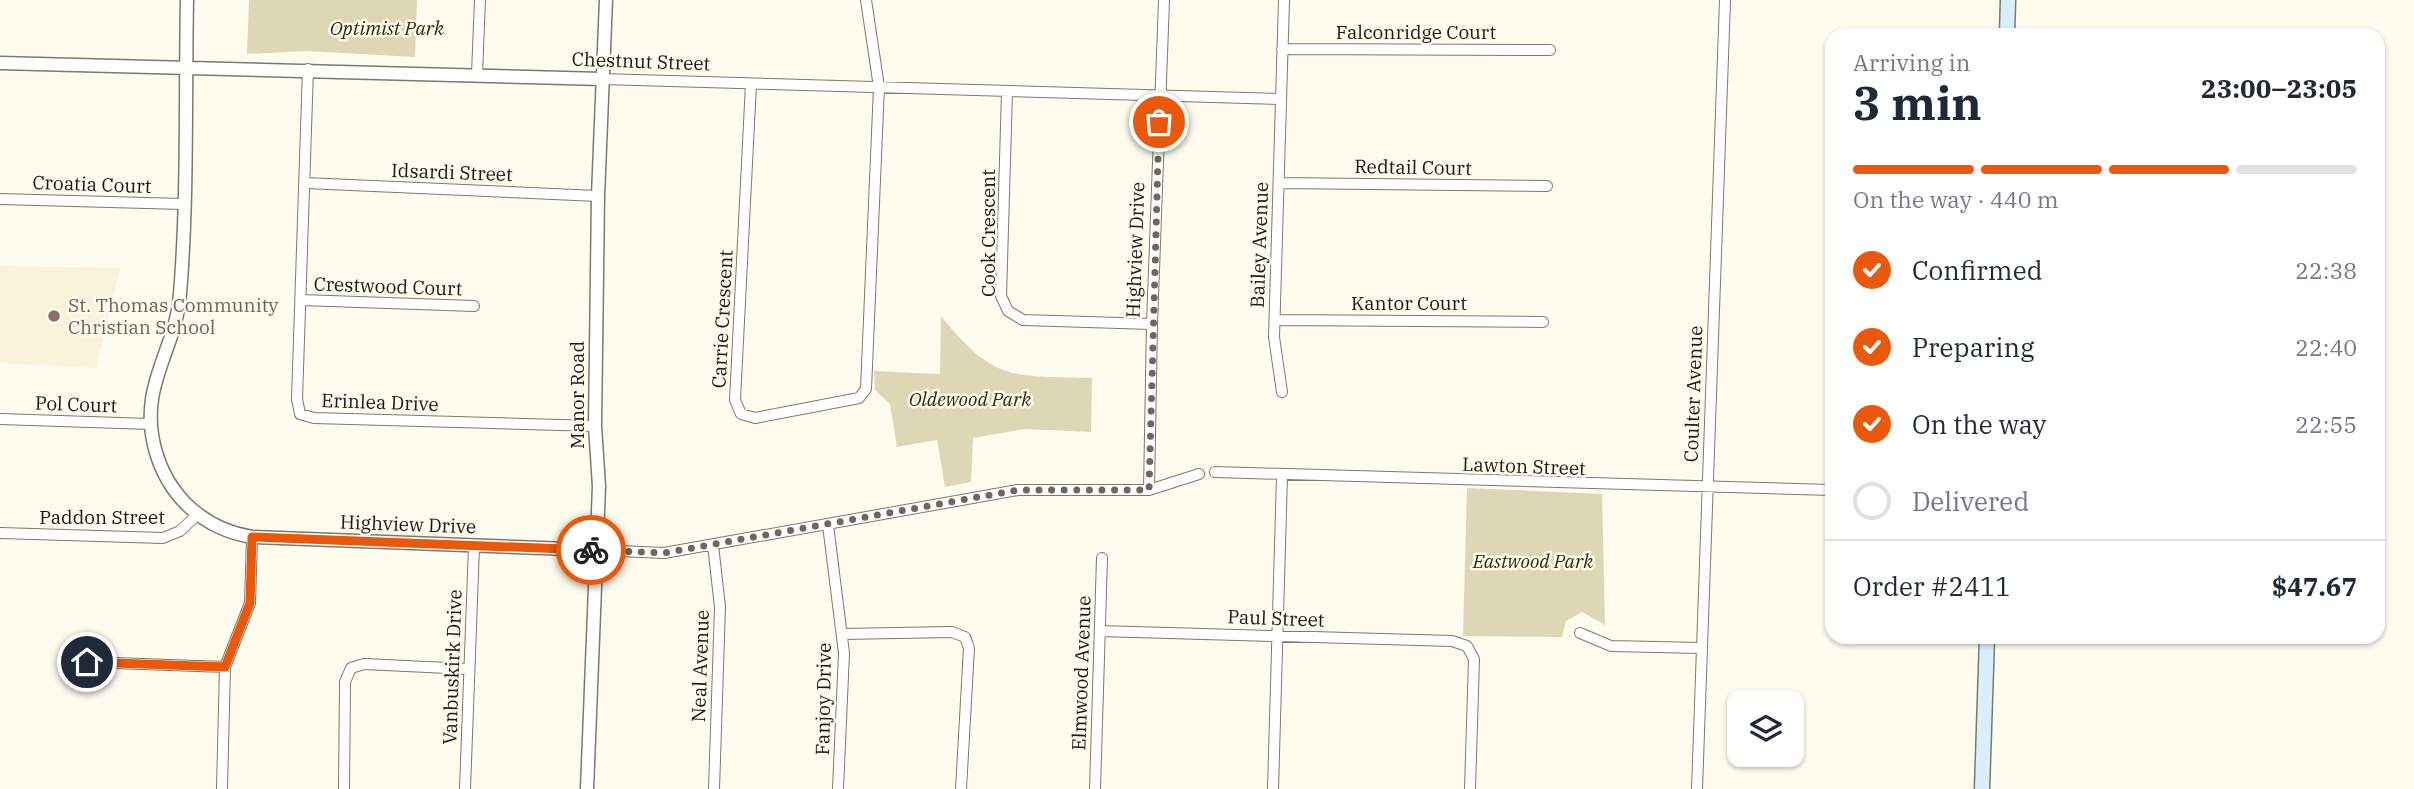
<!DOCTYPE html>
<meta charset="utf-8">
<style>
body{margin:0;font-family:"IBM Plex Serif",serif;background:#f2f2f3;color:#1f2937;height:100vh;display:flex;flex-direction:column;font-size:26px;white-space:nowrap}
*{box-sizing:border-box;margin:0}
p{font-size:23px;color:#747a83}
.icon{flex:none;width:38px;height:38px;fill:none;stroke:currentColor;stroke-width:2;stroke-linecap:round;stroke-linejoin:round}
.map{position:relative;flex:1;overflow:hidden}
.panel{position:absolute;left:1825px;top:28px;width:560px;height:616px;display:flex;flex-direction:column;background:#fff;border-radius:21px;box-shadow:0 2px 5px #0004}
.panel>*{flex:none}
.buttons{position:absolute;left:1727px;top:690px;display:grid;gap:14px}
.buttons a{display:grid;place-items:center;width:77px;height:77px;border-radius:14px;background:#fff;box-shadow:0 2px 5px #0004;font-size:35px}
.pin{position:absolute;display:grid;place-items:center;width:60px;height:60px;color:#fff;margin:-30px;border:4px solid #fff;border-radius:50%;box-shadow:0 2px 7px #0007}
.courier{position:absolute;display:grid;place-items:center;width:70px;height:70px;margin:-35px;border:5px solid #ea580c;border-radius:50%;background:#fff;color:#222;box-shadow:0 2px 9px #0007}
.headline em{font-style:normal;font-weight:800}
.headline div{display:flex;flex-direction:column-reverse}
.headline{display:flex;align-items:center;justify-content:space-between;height:119px;padding:0 28px}
h1{font-size:46px;font-weight:800;line-height:52px}
.bar{display:grid;grid-template-columns:repeat(4,1fr);gap:10px 7px;align-content:center;height:84px;padding:0 28px}
.bar i{height:9px;border-radius:5px;background:#e0e1e3}
.bar .active{background:#ea580c}
.bar p{grid-column:span 4}
.line{display:flex;align-items:center;gap:18px;padding:0 28px;border-top:2px solid #e0e1e3}
.line div{flex:1}
ol{padding:0 28px;list-style:none}
li{display:flex;align-items:center;gap:21px;height:77px}
li p{margin-inline-start:auto}
li .icon{padding:7px;border-radius:50%;background:#ea580c;color:#fff;stroke-width:4}
li:last-child{color:#747a83}
li i{width:38px;height:38px;border:4px solid #e0e1e3;border-radius:50%}
.map>svg:first-child{display:block}
</style>
<div class="map">
<svg width="2414" height="789" viewBox="0 0 2414 789">
<rect width="100%" height="100%" fill="#fefcee"/>
<path fill="#f8f3da" d="M0 266 120 268 96 368 0 363Z"/>
<path fill="#ded7b5" d="M249 0H417L415 57 305 51 247 54Z
M941 316C994 382 1012 376 1092 378L1091 432 1025 429 973 438 971 482 945 487 937 440 897 447 890 404 875 390 874 371 940 374Z
M1467 488 1602 494 1605 625 1582 612 1566 621 1562 637 1463 636Z"/>
<g fill="none" stroke-linecap="round" stroke-linejoin="round">
<defs>
<path id="minor" d="M1282 49 1550 50
M308 69 297 399 300 414 314 418 595 426
M477 74 480 0
M602 79 1280 99
M751 84 735 400 741 414 755 418 859 398 866 389 879 87 866 0
M1007 92 1001 296 1008 311 1023 320 1152 324
M305 183 598 196
M1279 183 1547 186
M0 199 183 204
M301 300 474 306
M1275 320 1543 322
M1282 392 1274 337 1284 0
M0 419 150 424
M1215 472 1832 490
M1149 490 1199 474
M828 525 844 653 838 789
M0 533 163 538 180 531 197 515
M713 545 720 607 714 789
M597 550 664 553 1018 490H1149L1152 324 1164 0
M1100 631 1452 641 1467 646 1474 659 1470 789
M1580 633 1611 646 1701 648
M842 634 952 632 965 637 969 648 961 789
M87 662 225 667
M222 789 225 667 250 603 252 537
M344 789 345 682 351 668 364 664 469 669
M465 789 474 546
M1095 789 1102 558
M1273 789 1282 476
M1697 789 1725 0"/>
<path id="tertiary" d="M187 0C185 98 188 197 180 294 176 351 138 385 155 449 168 497 204 529 252 537L597 550
M0 63 602 79
M587 789 599 486 595 426 598 196 606 0"/>
<path id="secondary" d="M2007 35 2008 0
M1982 789 1987 637"/>
</defs>
<use href="#minor" stroke="#7d7a6a" stroke-width="12"/>
<use href="#tertiary" stroke="#7d7a6a" stroke-width="15"/>
<use href="#secondary" stroke="#7d7a6a" stroke-width="17"/>
<use href="#minor" stroke="#fff" stroke-width="10"/>
<use href="#tertiary" stroke="#fff" stroke-width="12"/>
<use href="#secondary" stroke="#d7efff" stroke-width="14"/>
</g>
<g fill="none" stroke-linecap="round" stroke-linejoin="round">
<path stroke="#6a685f" stroke-width="7" stroke-dasharray="0 12.6" d="M591 550 664 553 1018 490H1149L1159 122"/>
<path stroke="#ea580c" stroke-width="9" d="M87 662 225 667 250 603 252 537 591 550"/>
</g>
<circle fill="#8d6e63" stroke="#fefcee" stroke-width="2.5" cx="54" cy="316" r="7"/>
<g text-anchor="middle" stroke-width="5" stroke-linejoin="round" paint-order="stroke">
<g font-size="19" font-style="italic" fill="#302906" stroke="#fefcee">
<text x="387" y="35">Optimist Park</text>
<text x="970" y="406">Oldewood Park</text>
<text x="1533" y="568">Eastwood Park</text>
</g>
<g font-size="19" fill="#1a1812" stroke="#fefcee">
<text x="1416" y="39">Falconridge Court</text>
<text transform="translate(641 61) rotate(2)" y="7">Chestnut Street</text>
<text transform="translate(1413 167) rotate(1)" y="7">Redtail Court</text>
<text transform="translate(452 172) rotate(2)" y="7">Idsardi Street</text>
<text transform="translate(92 184) rotate(2)" y="7">Croatia Court</text>
<text transform="translate(988 233) rotate(-90)" y="7">Cook Crescent</text>
<text transform="translate(1259 245) rotate(-88)" y="7">Bailey Avenue</text>
<text transform="translate(1135 250) rotate(-88)" y="7">Highview Drive</text>
<text transform="translate(388 286) rotate(2)" y="7">Crestwood Court</text>
<text x="1409" y="310">Kantor Court</text>
<text transform="translate(722 319) rotate(-87)" y="7">Carrie Crescent</text>
<text transform="translate(1693 394) rotate(-88)" y="7">Coulter Avenue</text>
<text transform="translate(577 395) rotate(-90)" y="7">Manor Road</text>
<text transform="translate(380 402) rotate(2)" y="7">Erinlea Drive</text>
<text transform="translate(76 404) rotate(2)" y="7">Pol Court</text>
<text transform="translate(1524 466) rotate(2)" y="7">Lawton Street</text>
<text x="102" y="524">Paddon Street</text>
<text transform="translate(408 524) rotate(2)" y="7">Highview Drive</text>
<text transform="translate(1276 618) rotate(2)" y="7">Paul Street</text>
<text transform="translate(700 666) rotate(-88)" y="7">Neal Avenue</text>
<text transform="translate(452 667) rotate(-88)" y="7">Vanbuskirk Drive</text>
<text transform="translate(1081 673) rotate(-88)" y="7">Elmwood Avenue</text>
<text transform="translate(823 699) rotate(-89)" y="7">Fanjoy Drive</text>
</g>
<g font-size="19" fill="#785e54" stroke="#fefcee" text-anchor="start">
<text x="68" y="312">St. Thomas Community<tspan x="68" dy="22">Christian School</tspan></text>
</g>
</g>
</svg>
<div class="buttons">
<a><svg class="icon" aria-label="layers" viewBox="0 0 24 24"><path d="M12 4l9 5-9 5-9-5zM3 14l9 5 9-5"/></svg></a>
</div>
<div class="pin" style="left:1159px;top:122px;background:#ea580c"><svg class="icon" aria-label="bag" viewBox="0 0 24 24"><path d="M5 8h14l-1 12H6zM9 8a3 3 0 0 1 6 0"/></svg></div>
<div class="pin" style="left:87px;top:662px;background:#1f2937"><svg class="icon" aria-label="home" viewBox="0 0 24 24"><path d="M3 11l9-7 9 7M6 9v11h12V9"/></svg></div>
<div class="courier" style="left:591px;top:550px"><svg class="icon" aria-label="bike" viewBox="0 0 24 24"><circle cx="6" cy="16" r="4"/><circle cx="18" cy="16" r="4"/><path d="M6 16l4-8h5l3 8M10 8l3 8H6M13 5h3"/></svg></div>
<section class="panel">
<div class="headline"><div><h1>3 min</h1><p>Arriving in</p></div><em>23:00–23:05</em></div>
<div class="bar"><i class="active"></i><i class="active"></i><i class="active"></i><i></i><p>On the way · 440 m</p></div>
<ol>
<li><svg class="icon" aria-label="check" viewBox="0 0 24 24"><path d="M5 12l5 5 9-10"/></svg>Confirmed<p>22:38</p></li>
<li><svg class="icon" aria-label="check" viewBox="0 0 24 24"><path d="M5 12l5 5 9-10"/></svg>Preparing<p>22:40</p></li>
<li><svg class="icon" aria-label="check" viewBox="0 0 24 24"><path d="M5 12l5 5 9-10"/></svg>On the way<p>22:55</p></li>
<li><i></i>Delivered</li>
</ol>
<div class="line" style="height:91px"><div>Order #2411</div><b>$47.67</b></div>
</section>
</div>
